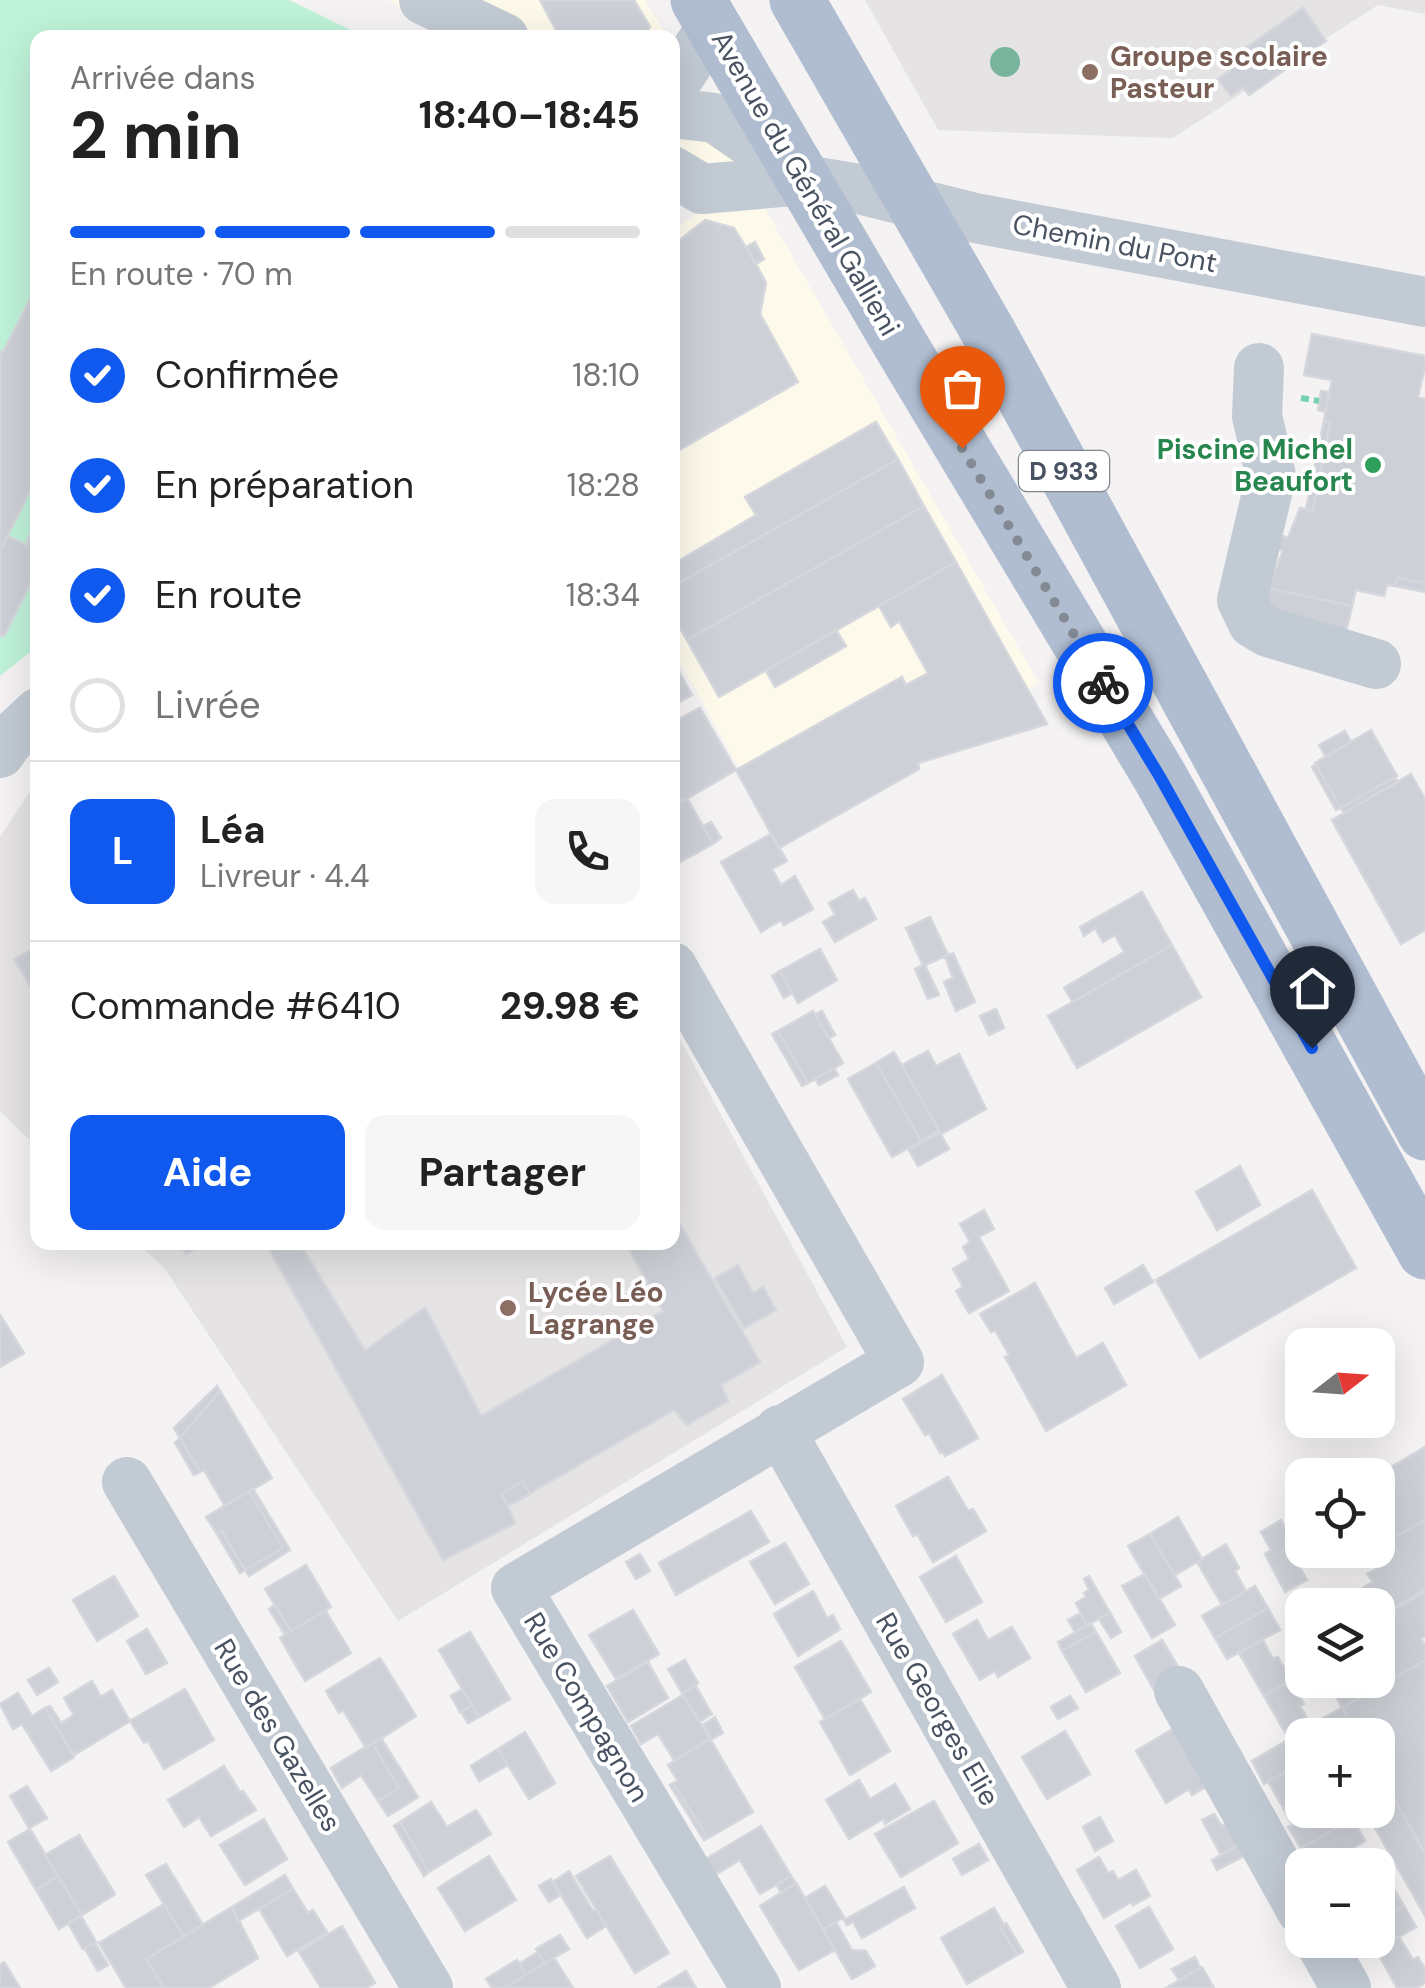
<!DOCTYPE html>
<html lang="fr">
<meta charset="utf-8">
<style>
body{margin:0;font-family:"DM Sans",sans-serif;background:#f6f6f6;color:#222;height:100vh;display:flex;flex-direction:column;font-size:38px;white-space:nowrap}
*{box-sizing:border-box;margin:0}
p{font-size:32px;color:#767676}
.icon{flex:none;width:55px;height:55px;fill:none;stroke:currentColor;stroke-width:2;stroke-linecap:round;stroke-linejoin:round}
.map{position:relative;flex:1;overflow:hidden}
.details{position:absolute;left:30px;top:30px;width:650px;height:1220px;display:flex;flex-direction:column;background:#fff;border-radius:20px;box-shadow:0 10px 40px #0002}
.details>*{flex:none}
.needle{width:65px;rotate:73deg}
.fabs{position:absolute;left:1285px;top:1328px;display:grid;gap:20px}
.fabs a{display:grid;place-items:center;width:110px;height:110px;border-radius:20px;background:#fff;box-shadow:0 10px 40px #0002;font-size:50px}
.pin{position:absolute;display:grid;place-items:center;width:85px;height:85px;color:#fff;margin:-102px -42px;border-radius:50% 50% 50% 0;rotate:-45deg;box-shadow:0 0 10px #0007}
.pin .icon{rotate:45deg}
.courier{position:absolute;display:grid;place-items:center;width:100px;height:100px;margin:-50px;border:8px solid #1059ef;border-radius:50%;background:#fff;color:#222;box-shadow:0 2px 12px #0007}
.headline em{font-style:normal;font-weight:700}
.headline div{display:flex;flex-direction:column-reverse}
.headline{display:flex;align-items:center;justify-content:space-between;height:170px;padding:0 40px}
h1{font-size:65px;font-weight:700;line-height:75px}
.bar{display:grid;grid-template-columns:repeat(4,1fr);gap:15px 10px;align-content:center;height:120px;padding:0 40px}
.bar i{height:12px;border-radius:8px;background:#e0e0e0}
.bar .current{background:#1059ef}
.bar p{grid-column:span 4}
.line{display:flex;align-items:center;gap:25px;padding:0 40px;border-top:2px solid #e0e0e0}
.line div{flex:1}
.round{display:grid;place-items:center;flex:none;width:105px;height:105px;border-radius:20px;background:#f6f6f6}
ol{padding:0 40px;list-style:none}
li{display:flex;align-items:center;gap:30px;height:110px}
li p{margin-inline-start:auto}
li .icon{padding:10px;border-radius:50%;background:#1059ef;color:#fff;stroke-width:4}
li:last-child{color:#767676}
li i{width:55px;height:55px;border:5px solid #e0e0e0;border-radius:50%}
.action{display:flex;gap:20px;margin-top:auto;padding:20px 40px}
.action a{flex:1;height:115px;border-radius:20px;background:#1059ef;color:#fff;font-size:40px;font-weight:700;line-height:115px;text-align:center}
.action a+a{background:#f6f6f6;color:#222}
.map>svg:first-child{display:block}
</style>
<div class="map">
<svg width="1425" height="1988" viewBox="0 0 1425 1988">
<rect width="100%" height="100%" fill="#f4f2f2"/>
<path fill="#fdfaec" d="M388 0H645L667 37H449Z
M672 48 1039 683 775 832 673 650V232L712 200 673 175Z"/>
<path fill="#e5e3e3" d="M865 0H1425V14L1378 5 1173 138 938 130Z
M37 781V1147L0 1111V837Z
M673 1026 847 1347 398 1621 165 1269 138 1243 672 1242Z"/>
<path fill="#bff2d9" d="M0 0H289L365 37 38 38 37 647 0 676Z"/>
<path fill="#cdd0d6" stroke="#d5d7dd" stroke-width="2.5" d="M540 0H634L650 27 641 38H572L556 30Z
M1303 8 1326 41 1249 95 1243 87 1231 96 1218 79 1231 70 1225 62Z
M705 220 734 228 756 264 766 283 760 314 798 382 672 454V246Z
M755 242 764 259 756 264 746 247Z
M38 284V475L0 551V351L3 352Z
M1312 334 1425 356V367L1418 397 1425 399V583L1397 578 1395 586 1387 585 1384 596 1356 590 1352 606 1268 588 1283 551 1272 546 1277 534 1288 538 1300 508 1313 511 1330 422 1324 420 1332 380 1304 375Z
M1321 391 1329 392 1326 412 1318 410Z
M1324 420 1330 422 1313 511 1306 509Z
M876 422 898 459 672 587V565L756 515 745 497Z
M898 459 924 506 687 640 672 615V587Z
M924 506 956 562 719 697 687 640Z
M34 525 38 526V551L26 545Z
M8 536 38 551V569L4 636 0 635V551Z
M956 562 1047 724 918 763 919 769 779 848 736 770 902 677 906 685 928 673 899 621 891 627 879 606Z
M1397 578 1425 583V592L1395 586Z
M1268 588 1352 606 1345 636 1260 607Z
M836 630 846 646 775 687 766 671Z
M672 659 692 695 672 706Z
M700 708 736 770 681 802 672 787V761L677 758 672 749V723Z
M1371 730 1397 776 1341 808 1315 763Z
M1345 731 1351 742 1326 757 1319 745Z
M1316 765 1341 808 1336 810 1312 767Z
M1411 774 1425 799V930L1401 944 1332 820Z
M1394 777 1398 782 1344 813 1341 808Z
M687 798 713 844 680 862 672 848V806Z
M711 822 721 838 713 844 703 826Z
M771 834 787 861 772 869 781 885 795 876 813 909 784 925 781 920 761 932 721 862Z
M853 890 859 901 865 898 876 919 835 942 823 922 835 915 829 903Z
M1142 892 1172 945 1073 1002 1064 988 1124 952 1115 935 1103 942 1095 928 1084 936 1080 927Z
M930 917 948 955 925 965 939 995 928 999 915 969 923 965 906 928Z
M1172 945 1201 997 1077 1068 1048 1016Z
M38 946V1000L14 959Z
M820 949 837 980 798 1003 780 971Z
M953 953 975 1002 956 1011 944 982 953 978 945 956Z
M780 971 792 993 784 998 772 976Z
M996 1009 1004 1028 989 1035 980 1016Z
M813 1011 843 1063 808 1083 778 1031Z
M822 1011 835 1035 829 1038 815 1014Z
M778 1031 808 1083 802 1086 772 1034Z
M928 1051 936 1066 959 1054 986 1109 941 1134 902 1065Z
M894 1052 939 1130 921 1141 876 1063Z
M876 1063 921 1141 892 1157 848 1079Z
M834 1068 838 1075 819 1085 815 1079Z
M940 1133 949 1149 918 1166 909 1150Z
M1240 1166 1260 1205 1217 1230 1196 1192Z
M1312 1190 1356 1268 1200 1358 1156 1280Z
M984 1210 994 1229 979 1237 1009 1291 969 1313 956 1291 963 1287 953 1269 969 1259 963 1247 970 1242 960 1224Z
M672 1211 760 1362 721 1385 728 1401 687 1425 674 1410 508 1506 515 1523 443 1560 265 1242H299L365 1351 425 1307 481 1416 663 1311 625 1242H672Z
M179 1242H206L186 1254Z
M738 1265 753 1293 763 1287 776 1310 744 1328 715 1278Z
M1143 1265 1153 1282 1114 1304 1105 1288Z
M1035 1283 1076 1358 1103 1343 1126 1385 1046 1431 1005 1357 1009 1355 995 1330 991 1332 980 1314Z
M0 1315 24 1353 0 1367Z
M0 1315 24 1353 0 1367Z
M942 1375 978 1438 945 1456 943 1452 940 1453 929 1433 925 1435 903 1399Z
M217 1386 220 1391 180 1438 174 1428Z
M220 1391 272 1478 225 1506 204 1470 200 1472 180 1438Z
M180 1438 200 1472 194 1475 175 1443Z
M1425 1447V1520L1378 1547V1475Z
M948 1477 968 1511 973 1509 986 1531 933 1562 917 1534 913 1536 896 1506Z
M523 1481 530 1494 508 1506 501 1494Z
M253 1489 290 1550 249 1576 245 1570 283 1548 249 1491Z
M249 1491 283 1548 245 1570 222 1531 217 1534 206 1517Z
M751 1511 769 1542 676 1595 659 1563Z
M1178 1517 1202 1559 1175 1575 1150 1534Z
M1281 1520 1291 1538 1285 1542 1307 1580 1285 1592 1265 1554 1271 1550 1261 1532Z
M1425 1520V1590L1381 1615 1378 1605H1375L1364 1587 1373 1582 1367 1574 1376 1569 1367 1553 1378 1550V1547Z
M222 1531 245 1570 240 1573 217 1534Z
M1150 1534 1181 1586 1159 1599 1128 1546Z
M785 1543 809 1584 775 1604 750 1562Z
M1226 1544 1239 1568 1235 1571 1246 1591 1222 1605 1197 1562Z
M640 1554 650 1571 636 1579 626 1562Z
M956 1556 982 1602 946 1622 920 1577Z
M306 1565 331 1607 291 1631 265 1589Z
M1145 1574 1175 1625 1152 1638 1122 1586Z
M114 1576 138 1616 97 1641 73 1600Z
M1089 1576 1110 1613 1087 1625 1076 1603 1086 1597 1084 1593 1089 1590 1084 1579Z
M1255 1586 1268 1608 1215 1638 1202 1616Z
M813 1591 827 1618 833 1615 840 1629 798 1656 774 1614Z
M1425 1592V1636L1421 1639 1425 1646V1660L1342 1708 1327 1680H1378V1618Z
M274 1605 291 1631 285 1635 269 1609Z
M1268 1608 1280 1630 1227 1659 1215 1638Z
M325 1610 351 1653 305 1681 280 1638Z
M633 1610 659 1654 616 1679 589 1635Z
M1081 1613 1087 1625 1075 1632 1068 1620Z
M1110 1613 1121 1632 1111 1638 1099 1619Z
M977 1620 988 1640 1012 1627 1030 1658 998 1677 995 1671 980 1680 953 1634Z
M1091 1624 1096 1632 1062 1651 1058 1642Z
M147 1629 167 1663 146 1674 127 1641Z
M470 1632 510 1699 479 1717 439 1650Z
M1096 1632 1120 1673 1086 1692 1062 1651Z
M1162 1640 1182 1673 1154 1690 1135 1656Z
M1263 1640 1273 1659 1278 1657 1291 1680 1264 1696 1239 1653Z
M841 1641 871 1692 825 1719 795 1667Z
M380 1658 416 1716 366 1748 343 1710 339 1713 326 1691Z
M685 1660 698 1683 682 1693 668 1669Z
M1425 1660V1854L1378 1770V1735H1358L1342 1708Z
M648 1662 668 1698 628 1722 607 1686Z
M49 1668 58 1682 37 1695 28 1680Z
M1291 1680 1304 1704 1300 1706 1311 1726 1289 1739 1264 1696Z
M92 1681 101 1697 112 1690 130 1721 74 1755 45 1708 50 1706 61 1723 74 1715 64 1698Z
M695 1685 712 1714 699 1722 682 1693Z
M185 1689 214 1740 164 1769 148 1741 144 1743 130 1721Z
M462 1689 472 1705 460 1712 451 1696Z
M18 1693 32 1716 45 1708 74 1757 51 1771 22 1724 13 1729 0 1704Z
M683 1695 710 1739 674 1760 658 1734 641 1744 631 1726Z
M1070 1696 1078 1708 1058 1719 1051 1707Z
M860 1699 890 1751 850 1775 820 1722Z
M472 1705 479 1717 468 1723 461 1712Z
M1342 1708 1358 1735H1323L1316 1722Z
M715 1717 723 1733 712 1739 704 1724Z
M1176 1727 1209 1785 1192 1795 1189 1789 1166 1803 1136 1751Z
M1065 1731 1090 1774 1047 1799 1022 1757Z
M1303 1731 1305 1735H1302V1762L1264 1784 1252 1761Z
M525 1732 555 1783 529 1799 498 1749Z
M381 1738 418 1797 388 1816 378 1801 399 1788 372 1743Z
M710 1739 753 1812 708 1838 673 1783 678 1781 668 1765Z
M372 1743 399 1788 378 1801 361 1775 342 1788 331 1768Z
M498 1749 508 1765 479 1781 471 1766Z
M224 1766 240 1792 243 1791 256 1810 211 1836 199 1817 184 1827 168 1800Z
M1291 1769 1302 1787V1810H1318L1292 1824 1268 1781Z
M1378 1770 1425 1854V1916L1365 1810H1378Z
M859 1780 870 1799 895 1784 910 1809 885 1824 883 1819 849 1839 826 1800Z
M673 1783 708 1838 704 1840 670 1785Z
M27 1786 47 1818 29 1828 10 1796Z
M934 1801 958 1843 901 1877 875 1834Z
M431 1802 447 1827 476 1810 491 1834 429 1872 400 1822Z
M1318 1810H1347L1353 1819 1301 1848 1288 1827Z
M1214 1814 1222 1826 1230 1821 1242 1843 1221 1855 1202 1820Z
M1100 1817 1113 1841 1095 1851 1083 1827Z
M264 1819 287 1859 245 1885 220 1845Z
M1353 1819 1365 1841 1323 1865H1311L1301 1848Z
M400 1822 429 1872 424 1876 394 1826Z
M761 1826 791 1876 760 1894 740 1860 713 1876 704 1860Z
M30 1829 58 1876 36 1890 8 1842Z
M79 1835 115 1894 82 1915 45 1855Z
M1242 1843 1248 1854 1217 1870 1212 1860Z
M979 1844 988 1860 962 1875 953 1859Z
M1344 1853 1351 1865H1323Z
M489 1856 516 1900 465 1931 438 1888Z
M610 1856 669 1953 635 1973 576 1876Z
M1099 1857 1108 1873 1113 1871 1118 1880 1136 1870 1150 1896 1133 1905 1131 1902 1104 1918 1077 1870Z
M166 1864 203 1925 184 1937 146 1875Z
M569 1871 593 1911 596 1909 606 1926 587 1938 553 1882Z
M285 1875 293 1889 238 1921 232 1907Z
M58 1876 82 1915 59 1929 36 1890Z
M791 1876 796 1883 781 1893 776 1884Z
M551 1879 560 1895 549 1902 539 1886Z
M796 1883 835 1950 799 1970 760 1906Z
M1391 1884 1404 1906 1378 1921V1891Z
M825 1886 844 1917 823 1930 805 1898Z
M904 1887 915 1908 862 1938 853 1922 847 1925 844 1920Z
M293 1889 308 1913 313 1910 327 1932 287 1956 259 1909Z
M164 1904 184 1937 146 1959 164 1988H126L99 1943Z
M1404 1906 1416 1927 1364 1957 1354 1940H1378V1921Z
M232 1907 258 1958 209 1988H164L146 1959Z
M1149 1907 1173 1949 1140 1968 1116 1926Z
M994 1908 1004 1925 1000 1927 1017 1955 967 1984 941 1938Z
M81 1916 96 1942 83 1949 68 1923Z
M836 1922 852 1950 866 1951 875 1966 852 1979 823 1930Z
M1006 1923 1023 1952 1017 1955 1000 1927Z
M342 1926 375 1983 366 1988H321L299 1952Z
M560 1935 569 1949 545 1963 536 1949Z
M1399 1937 1413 1960 1418 1957 1425 1969V1983L1417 1988H1397L1376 1950Z
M95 1943 108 1965 98 1971 85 1949Z
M538 1952 545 1963 526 1975 519 1964Z
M1195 1957 1200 1968 1179 1980 1172 1969Z
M554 1958 573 1988H505L545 1963Z
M517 1960 526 1975 505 1988H492L486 1979Z
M4 1962 20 1988H0V1965Z
M1202 1967 1214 1988H1166L1200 1968Z
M686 1971 696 1988H658L659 1987Z"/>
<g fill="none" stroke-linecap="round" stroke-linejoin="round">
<path stroke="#75d2af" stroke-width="6" stroke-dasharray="8 5" stroke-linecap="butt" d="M1301 398 1319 401"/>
<path stroke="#c2cad4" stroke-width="50" d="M424 0 504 38
M672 83 679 77 713 25
M672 113 715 118 805 180
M672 171 702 189 805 180 859 189 975 218 1425 302
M1259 368 1257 416 1271 476 1242 600 1253 623 1268 632 1376 664
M0 753 9 740 38 713
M672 967 899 1362 516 1588 756 1988
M780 1430 1096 1988
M127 1482 428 1988
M1179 1691 1302 1911
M1319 1940 1346 1988"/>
<path stroke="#b0bdd1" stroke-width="55" d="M698 0 903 349 1160 777 1425 1252
M797 0 989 333 1425 1133"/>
</g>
<circle fill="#78b49c" cx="1005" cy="62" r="15"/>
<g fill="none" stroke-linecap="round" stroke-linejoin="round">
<path stroke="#848a93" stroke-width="10" stroke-dasharray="0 18" d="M962 448 1103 683"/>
<path stroke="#1059ef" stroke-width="12" d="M1103 683 1160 777 1312 1048"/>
</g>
<g fill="#8d6e63" stroke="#fff" stroke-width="4">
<circle cx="1090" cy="72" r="10"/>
<circle cx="508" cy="1308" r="10"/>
</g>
<circle fill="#2e9e5b" stroke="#fff" stroke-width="4" cx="1373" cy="465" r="10"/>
<g text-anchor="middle" stroke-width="8" stroke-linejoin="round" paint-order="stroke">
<rect fill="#fff" stroke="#7f8690" stroke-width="2.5" x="1019" y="451" width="90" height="40" rx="8"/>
<g font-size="25" font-weight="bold" fill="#485260">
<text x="1064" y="480">D 933</text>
</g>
<g font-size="28" font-weight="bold" fill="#785e54" stroke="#fff" text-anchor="start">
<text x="1110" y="66">Groupe scolaire<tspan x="1110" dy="32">Pasteur</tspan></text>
<text x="528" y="1302">Lycée Léo<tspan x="528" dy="32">Lagrange</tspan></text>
</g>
<g font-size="28" fill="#485260" stroke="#fff">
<text transform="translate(806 183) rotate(60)" y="10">Avenue du Général Gallieni</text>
<text transform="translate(1115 243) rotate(11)" y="10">Chemin du Pont</text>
<text transform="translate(587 1707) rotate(59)" y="10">Rue Compagnon</text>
<text transform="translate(938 1709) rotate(60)" y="10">Rue Georges Elie</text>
<text transform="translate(278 1735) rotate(59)" y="10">Rue des Gazelles</text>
</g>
<g font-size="28" font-weight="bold" fill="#27864d" stroke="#fff" text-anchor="end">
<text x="1353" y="459">Piscine Michel<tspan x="1353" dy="32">Beaufort</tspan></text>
</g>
</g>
</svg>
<div class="fabs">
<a><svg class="needle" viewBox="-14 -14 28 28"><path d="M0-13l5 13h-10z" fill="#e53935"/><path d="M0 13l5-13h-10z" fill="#767676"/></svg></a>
<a><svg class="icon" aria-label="locate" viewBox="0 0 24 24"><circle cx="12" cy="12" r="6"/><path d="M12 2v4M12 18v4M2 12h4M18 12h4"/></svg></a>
<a><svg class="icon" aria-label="layers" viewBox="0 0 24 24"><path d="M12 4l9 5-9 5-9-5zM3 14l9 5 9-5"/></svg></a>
<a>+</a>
<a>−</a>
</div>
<div class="pin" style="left:962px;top:448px;background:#ea580c"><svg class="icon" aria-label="bag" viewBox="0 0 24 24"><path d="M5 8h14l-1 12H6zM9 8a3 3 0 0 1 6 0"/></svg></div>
<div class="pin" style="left:1312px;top:1048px;background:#1f2937"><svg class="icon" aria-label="home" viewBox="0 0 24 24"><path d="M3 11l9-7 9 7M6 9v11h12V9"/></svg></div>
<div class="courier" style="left:1103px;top:683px"><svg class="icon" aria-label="bike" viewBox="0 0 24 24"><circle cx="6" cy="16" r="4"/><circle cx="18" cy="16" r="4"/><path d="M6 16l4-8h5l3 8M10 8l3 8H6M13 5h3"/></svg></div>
<section class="details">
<div class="headline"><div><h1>2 min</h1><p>Arrivée dans</p></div><em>18:40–18:45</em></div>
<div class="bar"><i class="current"></i><i class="current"></i><i class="current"></i><i></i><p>En route · 70 m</p></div>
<ol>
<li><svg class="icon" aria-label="check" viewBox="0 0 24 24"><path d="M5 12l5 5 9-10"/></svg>Confirmée<p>18:10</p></li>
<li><svg class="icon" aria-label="check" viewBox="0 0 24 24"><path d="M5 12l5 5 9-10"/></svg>En préparation<p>18:28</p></li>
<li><svg class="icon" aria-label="check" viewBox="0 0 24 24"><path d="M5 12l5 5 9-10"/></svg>En route<p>18:34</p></li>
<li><i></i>Livrée</li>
</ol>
<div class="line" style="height:180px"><b class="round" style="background:#1059ef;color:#fff">L</b><div><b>Léa</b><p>Livreur · 4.4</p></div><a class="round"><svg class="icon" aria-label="phone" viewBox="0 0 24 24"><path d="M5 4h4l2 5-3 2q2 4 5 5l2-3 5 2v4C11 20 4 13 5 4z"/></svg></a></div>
<div class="line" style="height:130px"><div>Commande #6410</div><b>29.98 €</b></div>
<div class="action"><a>Aide</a><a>Partager</a></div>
</section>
</div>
